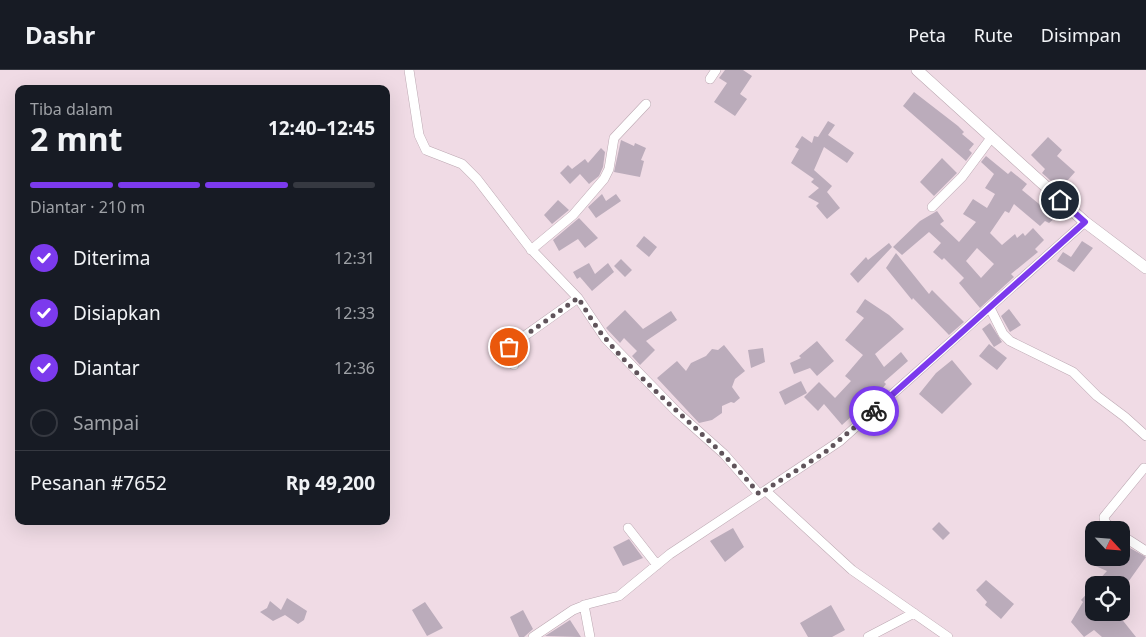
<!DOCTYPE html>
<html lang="id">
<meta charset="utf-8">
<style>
body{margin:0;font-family:"Noto Sans",sans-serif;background:#242831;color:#f1f3f6;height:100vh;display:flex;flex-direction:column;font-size:19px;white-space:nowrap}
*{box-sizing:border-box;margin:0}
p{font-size:16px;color:#9ea1a6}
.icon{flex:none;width:28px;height:28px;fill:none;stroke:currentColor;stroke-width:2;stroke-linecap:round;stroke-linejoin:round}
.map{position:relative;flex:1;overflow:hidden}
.sheet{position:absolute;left:15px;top:15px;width:375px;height:440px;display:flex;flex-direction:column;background:#171b24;border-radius:10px;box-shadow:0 5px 20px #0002}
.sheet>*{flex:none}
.needle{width:32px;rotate:116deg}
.controls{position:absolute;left:1085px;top:451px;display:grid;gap:10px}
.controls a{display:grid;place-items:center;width:45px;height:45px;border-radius:10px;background:#171b24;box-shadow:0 5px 20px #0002;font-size:25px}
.pin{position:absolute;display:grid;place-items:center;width:42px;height:42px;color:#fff;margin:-21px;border:2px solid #fff;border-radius:50%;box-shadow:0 1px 5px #0007}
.courier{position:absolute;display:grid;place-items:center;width:50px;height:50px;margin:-25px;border:4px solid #7c3aed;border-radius:50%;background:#fff;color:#222;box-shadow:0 1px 6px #0007}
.head em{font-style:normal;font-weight:700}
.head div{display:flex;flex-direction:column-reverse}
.head{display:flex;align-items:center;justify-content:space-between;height:85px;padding:0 15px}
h1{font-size:32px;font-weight:700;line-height:38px}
.bar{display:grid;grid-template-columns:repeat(4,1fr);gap:8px 5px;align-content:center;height:60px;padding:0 15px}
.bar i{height:6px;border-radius:4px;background:#363941}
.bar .current{background:#7c3aed}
.bar p{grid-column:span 4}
.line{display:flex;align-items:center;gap:12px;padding:0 15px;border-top:1px solid #363941}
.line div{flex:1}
ol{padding:0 15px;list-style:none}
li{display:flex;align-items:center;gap:15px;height:55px}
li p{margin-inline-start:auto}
li .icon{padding:5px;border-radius:50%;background:#7c3aed;color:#fff;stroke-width:4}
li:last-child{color:#9ea1a6}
li i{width:28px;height:28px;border:2px solid #363941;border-radius:50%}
header{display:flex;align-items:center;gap:30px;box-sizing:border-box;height:70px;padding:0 25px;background:#171b24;border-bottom:1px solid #363941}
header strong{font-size:24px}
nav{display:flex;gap:28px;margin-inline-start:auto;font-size:18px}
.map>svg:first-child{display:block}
</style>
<header>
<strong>Dashr</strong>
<nav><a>Peta</a><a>Rute</a><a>Disimpan</a></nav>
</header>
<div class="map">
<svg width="1146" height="567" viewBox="0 0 1146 567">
<rect width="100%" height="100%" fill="#f0dbe5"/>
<path fill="#bbacbb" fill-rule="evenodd" d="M725 0H743L752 6 740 24 747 29 735 46 714 32 727 13 719 8Z
M914 22 958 56 964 62 962 64 974 74 969 80 972 83 966 91 903 36Z
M828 51 835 55 828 65 854 83 847 93 824 77 814 100 832 116 827 122 840 138 827 149 816 136 819 133 808 127 819 118 811 112 814 109 791 93 799 79 795 77 802 66 812 73 814 66 818 67Z
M1048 67 1062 80 1057 86 1075 102 1060 119 1042 103 1045 99 1031 85Z
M621 70 634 76 635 73 646 78 641 90 644 91 640 107 614 102Z
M601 78 605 82 603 97 599 106 589 114 580 104 570 114 560 103 568 95 572 99 585 89 588 93Z
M986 86 1008 104 1011 101 1027 114 1022 120 1044 138 1049 132 1061 143 1049 153 1045 151 1040 156 1014 134 1009 143 1005 141 990 163 1002 175 1015 164 1017 168 1023 163 1025 166 1033 158 1044 170 1035 179 1038 182 1011 204 1014 207 980 238 959 213 964 208 944 188 942 190 933 182 941 173 929 162 902 185 893 177 920 151 937 141 944 151 940 154 959 172 976 152 963 144 973 129 987 138 995 124 985 118 994 104 981 92ZM977 178 994 194 981 208 966 191Z
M942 88 957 103 934 126 920 112Z
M602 124 606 131 616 124 621 131 596 148 588 137Z
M558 130 569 140 552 154 544 145Z
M579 148 598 168 585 178 578 169 559 181 553 170Z
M644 166 657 177 649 187 636 176Z
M1082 171 1093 178 1074 202 1057 191 1063 182 1071 187Z
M889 173 892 177 858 213 850 204 866 187 868 190Z
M896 183 929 224 932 220 964 252 949 265 913 228 912 230 886 198Z
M621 189 632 200 625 207 614 196Z
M589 193 595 204 608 193 614 202 592 221 580 207 577 209 573 202Z
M865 229 889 245 904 259 875 284 884 297 901 282 908 291 884 312 886 314 870 333 872 334 856 348 853 345 842 355 824 334 818 341 804 327 819 312 835 328 851 311 845 306 863 285 845 270 864 248 856 242Z
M1009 239 1021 255 1010 262 1001 246Z
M625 240 643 259 671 241 677 250 646 271 655 280 640 295 632 286 637 281 624 268 620 273 606 258Z
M990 253 1002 272 994 277 982 259Z
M817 271 834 291 817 306 810 298 794 304 790 293 801 288 799 286Z
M989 274 1007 288 997 300 979 286Z
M724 275 745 301 735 309 732 317 740 328 734 333 731 332 722 336V343L712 350 699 353 657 308 677 291 686 301 691 293 706 286 712 279 718 280Z
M763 278 765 292 751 298 748 280Z
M952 290 972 314 942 344 919 324 936 303Z
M801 311 807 323 785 335 779 322Z
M939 452 950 463 943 470 932 459Z
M733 458 744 477 725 492 710 471Z
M629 469 643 488 623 496 613 477Z
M1121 473 1146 487 1126 515H1094L1107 501 1091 494 1095 488H1121Z
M986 510 1014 534 1001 549 985 535 987 532 976 520Z
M1094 516V542H1116L1136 567H1102L1094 560 1084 567 1071 552 1083 532 1081 530Z
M287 528 307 541 304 550 298 554 285 545 273 551 260 542 267 538 270 531 281 540Z
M425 532 443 558 427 566 412 540Z
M831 535 845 560 832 567H808L800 553Z
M523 540 533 559 524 567H519L510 547Z
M570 550 581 567 545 566Z"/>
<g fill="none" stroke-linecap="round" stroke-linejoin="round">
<defs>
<path id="minor" d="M409 0 419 65 426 80 462 94 477 109 530 178 578 228 605 268 677 342 724 384 759 424
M710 9 716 0
M932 137 962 107 991 68
M531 180 573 145 604 109 609 99 614 68 646 34
M990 238 1003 264 1010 271 1073 302 1097 326 1125 347 1146 366
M514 295 506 287 505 281 509 277 578 228
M766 421 852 500 948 567
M628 458 657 495
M1114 460 1105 452 1104 447 1144 398
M1121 465 1146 481
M584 535 590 567
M533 567 573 540 588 534 619 526 670 484 840 371 1085 152
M868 567 914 543"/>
<path id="secondary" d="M917 0 1085 152 1146 198"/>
</defs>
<use href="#minor" stroke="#bca8b2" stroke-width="10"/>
<use href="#secondary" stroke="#bca8b2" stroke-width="12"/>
<use href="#minor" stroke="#fff" stroke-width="9"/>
<use href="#secondary" stroke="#fff" stroke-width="11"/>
</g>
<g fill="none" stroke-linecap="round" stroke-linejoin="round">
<path stroke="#60545b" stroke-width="5" stroke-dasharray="0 9" d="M509 277 578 228C587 241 595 257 606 269 652 325 713 367 759 424L824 383 874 341"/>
<path stroke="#7c3aed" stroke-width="6" d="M874 341 1085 152 1060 130"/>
</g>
</svg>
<div class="controls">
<a><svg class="needle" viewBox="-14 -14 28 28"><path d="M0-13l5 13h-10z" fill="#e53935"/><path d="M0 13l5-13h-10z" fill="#9ea1a6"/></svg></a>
<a><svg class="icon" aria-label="locate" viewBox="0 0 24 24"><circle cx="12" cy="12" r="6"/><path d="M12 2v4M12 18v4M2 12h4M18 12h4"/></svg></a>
</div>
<div class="pin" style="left:509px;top:277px;background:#ea580c"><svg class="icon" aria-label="bag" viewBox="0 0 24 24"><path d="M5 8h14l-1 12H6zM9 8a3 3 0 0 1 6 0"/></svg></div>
<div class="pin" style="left:1060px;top:130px;background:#1f2937"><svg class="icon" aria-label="home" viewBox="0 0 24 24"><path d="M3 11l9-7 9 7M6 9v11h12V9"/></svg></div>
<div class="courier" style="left:874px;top:341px"><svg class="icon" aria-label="bike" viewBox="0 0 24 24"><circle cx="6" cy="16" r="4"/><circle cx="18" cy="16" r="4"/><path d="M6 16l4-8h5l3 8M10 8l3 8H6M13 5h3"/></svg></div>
<section class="sheet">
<div class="head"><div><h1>2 mnt</h1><p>Tiba dalam</p></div><em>12:40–12:45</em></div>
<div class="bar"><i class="current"></i><i class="current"></i><i class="current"></i><i></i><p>Diantar · 210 m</p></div>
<ol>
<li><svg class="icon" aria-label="check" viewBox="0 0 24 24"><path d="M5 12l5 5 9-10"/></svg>Diterima<p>12:31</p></li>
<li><svg class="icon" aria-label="check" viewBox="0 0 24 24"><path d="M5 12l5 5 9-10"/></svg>Disiapkan<p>12:33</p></li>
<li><svg class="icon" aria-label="check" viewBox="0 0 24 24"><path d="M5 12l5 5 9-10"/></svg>Diantar<p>12:36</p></li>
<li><i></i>Sampai</li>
</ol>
<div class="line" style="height:65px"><div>Pesanan #7652</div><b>Rp 49,200</b></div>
</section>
</div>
